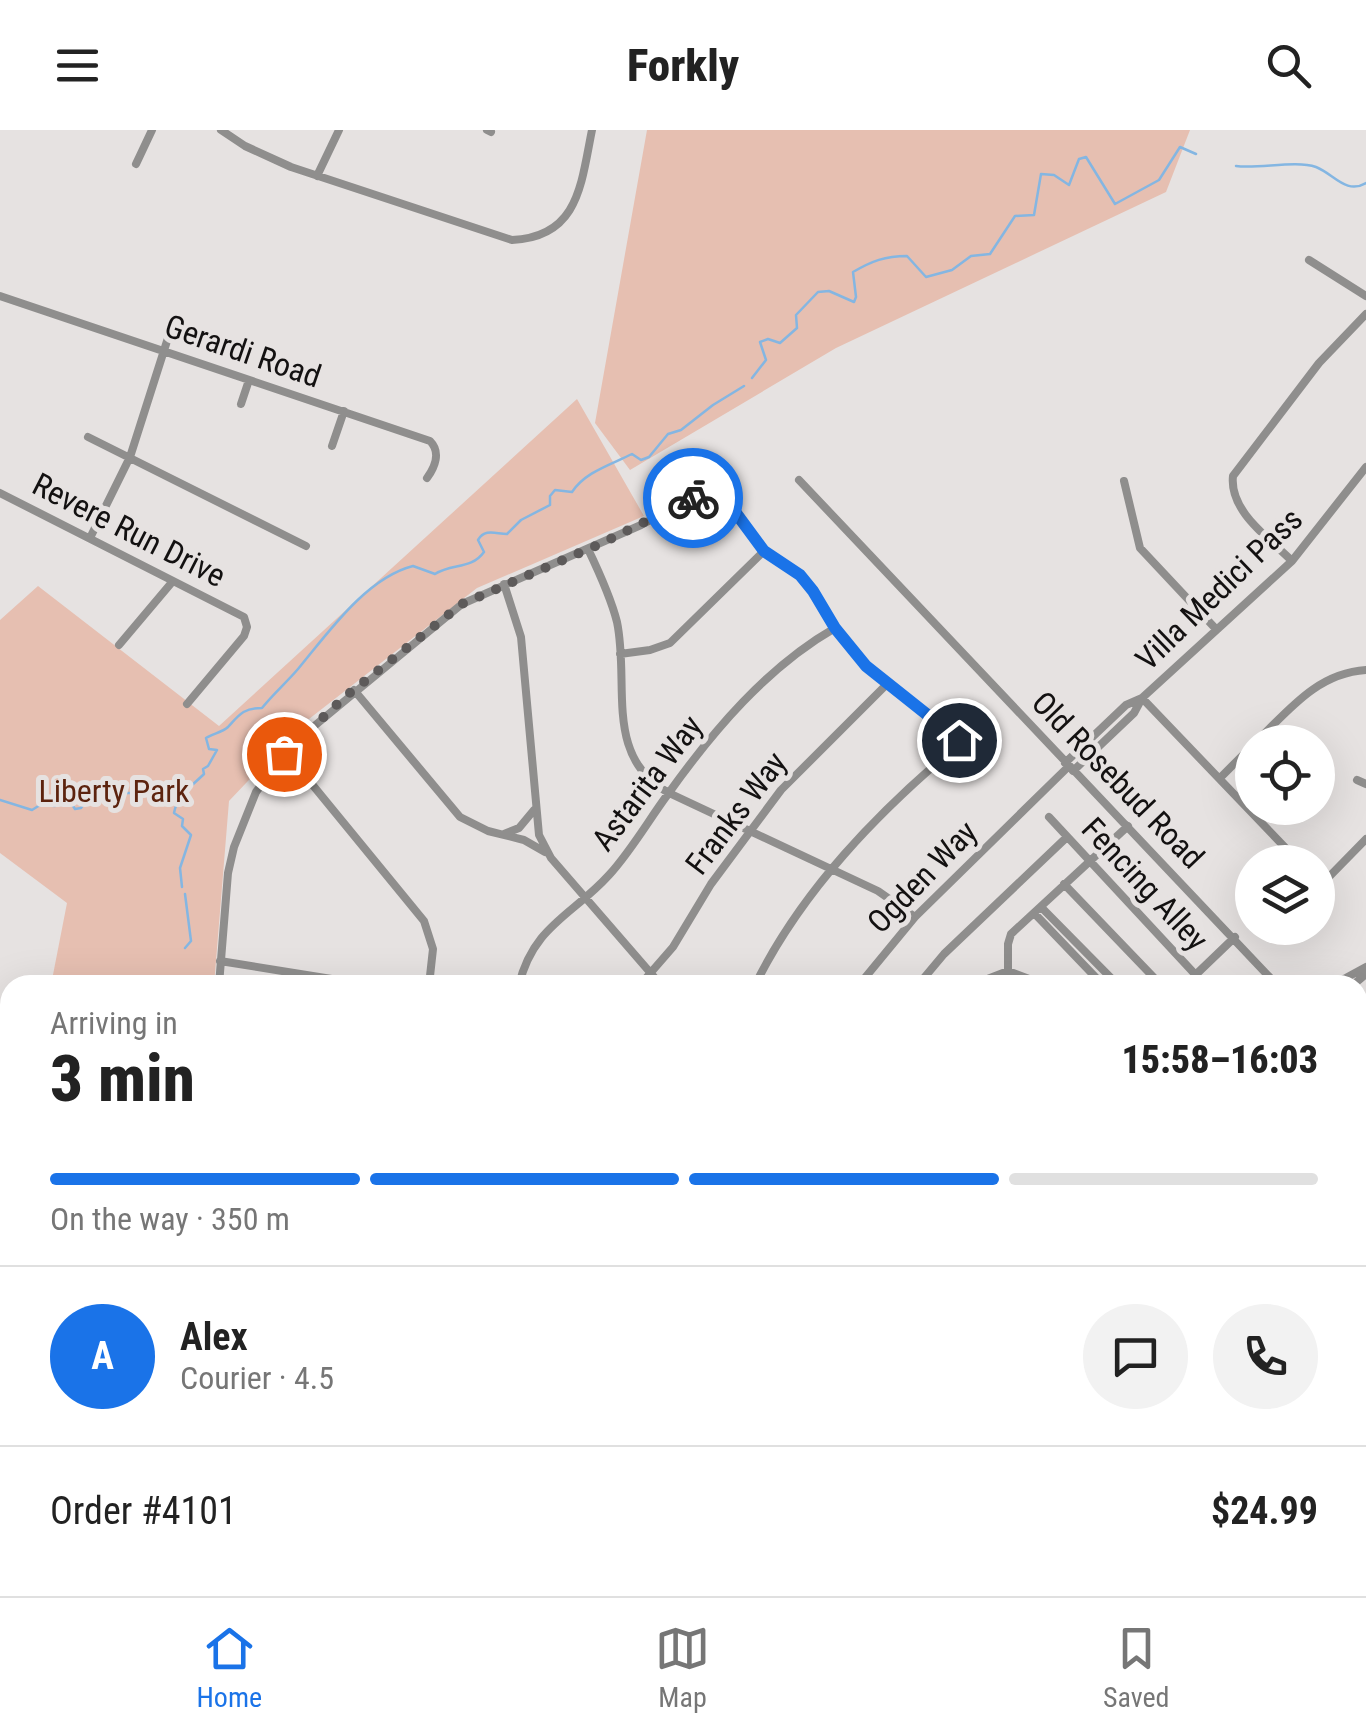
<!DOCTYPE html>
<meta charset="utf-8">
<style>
body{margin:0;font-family:"Roboto Condensed",sans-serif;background:#f2f2f2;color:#222;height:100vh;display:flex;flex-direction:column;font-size:38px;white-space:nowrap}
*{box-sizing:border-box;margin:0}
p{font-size:32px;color:#767676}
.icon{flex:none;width:55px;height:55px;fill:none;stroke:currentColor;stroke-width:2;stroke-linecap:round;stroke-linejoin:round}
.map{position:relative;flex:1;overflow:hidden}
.drawer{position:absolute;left:0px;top:845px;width:1368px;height:622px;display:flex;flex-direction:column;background:#fff;border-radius:30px 30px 0 0;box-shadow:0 10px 40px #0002}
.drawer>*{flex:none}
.fabs{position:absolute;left:1235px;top:595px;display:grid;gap:20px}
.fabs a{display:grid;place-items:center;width:100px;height:100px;border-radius:50%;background:#fff;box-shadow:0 10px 40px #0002;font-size:50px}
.pin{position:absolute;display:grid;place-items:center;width:85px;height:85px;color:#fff;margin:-42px;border:5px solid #fff;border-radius:50%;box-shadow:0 2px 10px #0007}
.courier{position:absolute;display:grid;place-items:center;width:100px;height:100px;margin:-50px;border:8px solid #1a73e8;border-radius:50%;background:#fff;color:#222;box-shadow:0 2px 12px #0007}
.overview em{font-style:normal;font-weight:800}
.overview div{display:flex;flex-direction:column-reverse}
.overview{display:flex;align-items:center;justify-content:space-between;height:170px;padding:0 50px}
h1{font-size:65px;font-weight:800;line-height:75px}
.bar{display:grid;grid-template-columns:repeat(4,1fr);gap:15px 10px;align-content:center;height:120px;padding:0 50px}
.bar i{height:12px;border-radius:8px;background:#e0e0e0}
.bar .selected{background:#1a73e8}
.bar p{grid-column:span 4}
.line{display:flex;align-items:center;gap:25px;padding:0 50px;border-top:2px solid #e0e0e0}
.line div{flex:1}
.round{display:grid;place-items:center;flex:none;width:105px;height:105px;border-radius:52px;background:#f2f2f2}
header{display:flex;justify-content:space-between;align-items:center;height:130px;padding:0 50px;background:#fff;font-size:45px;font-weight:800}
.menu{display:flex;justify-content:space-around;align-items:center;height:140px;border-top:2px solid #e0e0e0;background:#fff;font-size:28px;color:#767676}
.menu a{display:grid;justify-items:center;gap:5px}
.menu .selected{color:#1a73e8}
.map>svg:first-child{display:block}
</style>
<header><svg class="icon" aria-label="menu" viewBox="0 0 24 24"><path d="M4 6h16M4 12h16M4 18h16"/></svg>Forkly<svg class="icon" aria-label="search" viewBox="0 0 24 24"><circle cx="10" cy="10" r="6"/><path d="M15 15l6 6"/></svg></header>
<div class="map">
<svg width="1366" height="1466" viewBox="0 0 1366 1466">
<rect width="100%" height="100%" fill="#e6e2e1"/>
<path fill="#e6bfb1" d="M647 0H1190L1166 62 836 218 630 340 595 293Z
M577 269 644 386 477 458 300 596 229 671 214 855H51L67 773 0 723V490L38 456 219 596Z"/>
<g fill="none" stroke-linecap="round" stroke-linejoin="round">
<path stroke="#84b6e2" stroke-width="2.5" d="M1236 36C1259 39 1296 30 1316 37 1334 44 1346 65 1366 53
M752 248 766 230 760 212 768 209 780 213 797 198 796 185 818 162 829 161 854 172 856 167 853 142C872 131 885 126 907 126L926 147 952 140 971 126 990 124 1015 86 1034 85 1041 44 1054 45 1069 55 1079 29 1086 27 1115 74 1159 50 1180 17 1196 24
M125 663C144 663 163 659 181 666
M0 670 32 680 40 675 55 676 56 671 67 667 75 679 81 678 93 661 113 662
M182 757 180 738 191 705 182 696 183 689 174 683C177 665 192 656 204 644L203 639 208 636 217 620 209 619 206 608C212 604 223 602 228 597 239 585 243 578 262 578 273 564 287 552 298 539 328 503 366 448 413 436L435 444C452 433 471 440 484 422L478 410C485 398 496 404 507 404L521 390 550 375V366L555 360 572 362C585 342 610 335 632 324L641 330 649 327 668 304 681 300 713 275 744 256
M185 818 191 811 185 764"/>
<path stroke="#8f8e8d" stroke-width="8" d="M221 0 245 16 291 37 512 110C579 107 581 54 592 0
M487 0 491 2
M136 34 152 0
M317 46 339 0
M1309 130 1366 166
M0 166 430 311C441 322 435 337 427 348
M241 274 249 250
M88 307 306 416
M332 316 344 281
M799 350 1277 855
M1124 351 1140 418 1215 498
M716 356 764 421 799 445 813 461 835 498 866 536 959 610 958 615C878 682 802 760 755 855
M0 363 244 487 247 497 244 506 187 574
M90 408 130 327 175 186
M588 419C599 442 611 468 617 492 630 554 603 627 669 663L878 761 915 787
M1292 431C1269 408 1229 381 1233 346L1319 233 1366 184
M504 454 521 507 539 705 551 728 661 855
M119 515 173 451
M620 524 650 520 670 513 764 421
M354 560 460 687 488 701 524 710 545 722
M1256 612C1288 581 1317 543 1366 540
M281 626 311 653 424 791 433 819 429 855
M1065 633 1126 575 1142 568 1134 583 1073 641
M1220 648 1252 616
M1357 650 1366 654
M1049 687 1205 855
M504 704 519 698 534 680
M1299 732 1142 568 1292 431 1366 337
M1318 752 1321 755 1366 709
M1064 754 1161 855
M1041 777 1118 855
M1034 783 1103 855
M220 831 369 855
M1008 841V814L1011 804 1128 696
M219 855 228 743 234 717 256 662 290 616 462 474 641 395 722 352
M519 855C533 796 573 785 609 745 631 721 648 691 668 664 713 601 767 537 835 498
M640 855 673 817 711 754 781 660 887 554
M859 855 915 787 1069 636
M918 855 944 824 1067 707
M972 855 1008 841 1045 855
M1185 855 1235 807
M1333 855 1366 837
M1353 855 1366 844
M1358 1018 1366 1053
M0 1075 10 1073
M0 1236 10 1239
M0 1336 10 1340
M0 1373 10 1350
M252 1458 264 1466
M976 1458 986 1466
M169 1466 182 1458
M354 1466 362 1458
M375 1466 383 1458
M642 1466 646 1458"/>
<path stroke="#676564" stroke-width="11" d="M0 1008 10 1010
M0 1023 10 1025
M1358 1214 1366 1213
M1358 1229 1366 1228
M732 1466 735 1458"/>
</g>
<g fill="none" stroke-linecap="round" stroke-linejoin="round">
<path stroke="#5d5a5a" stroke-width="10" stroke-dasharray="0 18" d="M284 624 346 566 462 474 600 414 693 368"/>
<path stroke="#1a73e8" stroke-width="12" d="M693 368 716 356 764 421 800 445 813 461 835 498 866 536 959 610"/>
</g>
<g text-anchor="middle" stroke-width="10" stroke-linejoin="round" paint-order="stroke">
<g font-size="32" fill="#131111" stroke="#e6e2e1">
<text transform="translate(243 221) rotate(19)" y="11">Gerardi Road</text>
<text transform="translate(129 400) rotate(27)" y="11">Revere Run Drive</text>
<text transform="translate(1219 459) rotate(-44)" y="11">Villa Medici Pass</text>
<text transform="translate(1118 650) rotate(46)" y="11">Old Rosebud Road</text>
<text transform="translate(647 653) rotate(-53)" y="11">Astarita Way</text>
<text transform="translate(736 683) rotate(-53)" y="11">Franks Way</text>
<text transform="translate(922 747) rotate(-46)" y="11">Ogden Way</text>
<text transform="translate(1145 754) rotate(47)" y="11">Fencing Alley</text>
</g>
<g font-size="32" fill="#5c230e" stroke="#e6e2e1">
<text x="114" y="672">Liberty Park</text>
</g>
</g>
</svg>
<div class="fabs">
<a><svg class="icon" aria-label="locate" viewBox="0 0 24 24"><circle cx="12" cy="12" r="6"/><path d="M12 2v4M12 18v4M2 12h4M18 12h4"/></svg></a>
<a><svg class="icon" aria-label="layers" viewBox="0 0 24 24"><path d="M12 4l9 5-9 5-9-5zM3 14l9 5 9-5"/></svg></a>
</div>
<div class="pin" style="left:284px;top:624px;background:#ea580c"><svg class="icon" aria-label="bag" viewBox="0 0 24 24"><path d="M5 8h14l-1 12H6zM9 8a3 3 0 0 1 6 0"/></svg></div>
<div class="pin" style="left:959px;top:610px;background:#1f2937"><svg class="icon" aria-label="home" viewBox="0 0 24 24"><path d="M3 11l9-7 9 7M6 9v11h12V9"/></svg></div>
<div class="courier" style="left:693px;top:368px"><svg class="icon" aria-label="bike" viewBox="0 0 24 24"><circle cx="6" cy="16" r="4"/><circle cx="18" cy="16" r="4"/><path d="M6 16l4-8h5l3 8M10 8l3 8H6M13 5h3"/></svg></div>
<section class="drawer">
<div class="overview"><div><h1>3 min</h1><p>Arriving in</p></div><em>15:58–16:03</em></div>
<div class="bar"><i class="selected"></i><i class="selected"></i><i class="selected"></i><i></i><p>On the way · 350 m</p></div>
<div class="line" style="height:180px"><b class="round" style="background:#1a73e8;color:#fff">A</b><div><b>Alex</b><p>Courier · 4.5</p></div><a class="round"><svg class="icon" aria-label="chat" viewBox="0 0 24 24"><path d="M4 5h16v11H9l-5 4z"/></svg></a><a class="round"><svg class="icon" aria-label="phone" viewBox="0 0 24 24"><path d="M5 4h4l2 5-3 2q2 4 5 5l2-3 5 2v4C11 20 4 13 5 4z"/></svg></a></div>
<div class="line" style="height:130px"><div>Order #4101</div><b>$24.99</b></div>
</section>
</div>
<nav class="menu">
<a class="selected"><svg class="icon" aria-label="home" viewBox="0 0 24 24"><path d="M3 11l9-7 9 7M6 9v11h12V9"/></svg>Home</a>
<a><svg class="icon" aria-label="map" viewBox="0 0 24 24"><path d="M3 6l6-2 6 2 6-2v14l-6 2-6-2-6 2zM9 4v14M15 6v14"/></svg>Map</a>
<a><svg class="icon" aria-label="saved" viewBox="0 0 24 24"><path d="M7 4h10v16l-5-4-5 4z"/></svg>Saved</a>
</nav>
